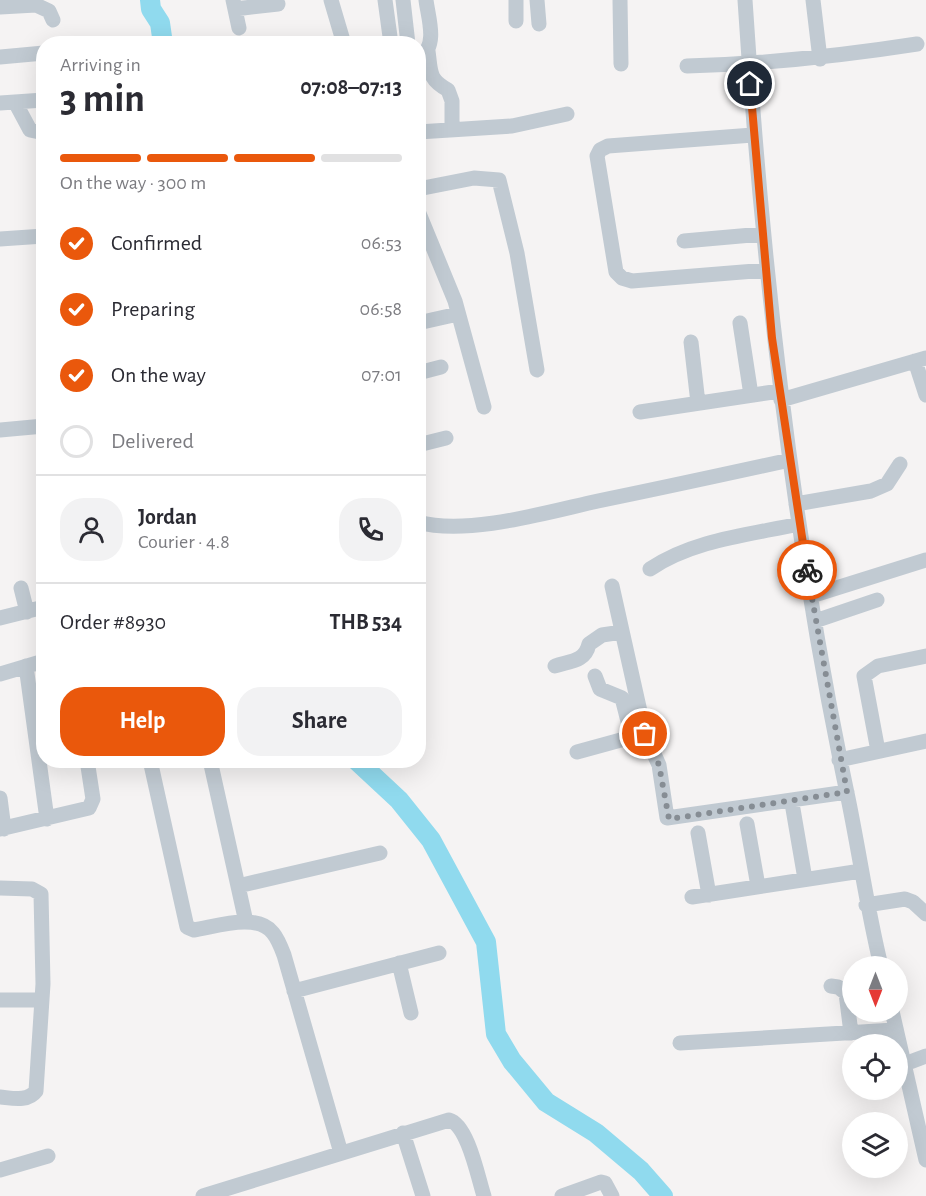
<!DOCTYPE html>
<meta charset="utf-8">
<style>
body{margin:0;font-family:"Alegreya Sans",sans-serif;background:#f2f2f3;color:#2b2b33;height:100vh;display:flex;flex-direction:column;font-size:22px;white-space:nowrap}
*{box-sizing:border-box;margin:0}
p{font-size:20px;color:#7c7c81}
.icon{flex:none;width:33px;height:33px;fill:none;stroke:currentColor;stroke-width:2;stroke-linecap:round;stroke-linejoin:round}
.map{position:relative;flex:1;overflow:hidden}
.details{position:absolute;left:36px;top:36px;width:390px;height:732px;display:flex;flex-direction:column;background:#fff;border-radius:24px;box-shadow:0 6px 24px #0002}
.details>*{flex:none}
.needle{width:39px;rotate:180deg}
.buttons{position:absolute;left:842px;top:956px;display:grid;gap:12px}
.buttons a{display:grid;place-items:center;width:66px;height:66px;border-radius:50%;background:#fff;box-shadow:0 6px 24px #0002;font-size:30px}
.pin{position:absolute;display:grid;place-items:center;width:51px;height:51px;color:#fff;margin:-26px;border:3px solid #fff;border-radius:50%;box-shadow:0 2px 6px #0007}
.courier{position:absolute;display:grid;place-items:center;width:60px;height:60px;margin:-30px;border:4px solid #ea580c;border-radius:50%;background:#fff;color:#222;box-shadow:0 2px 8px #0007}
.headline em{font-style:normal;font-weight:700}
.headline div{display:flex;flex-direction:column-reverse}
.headline{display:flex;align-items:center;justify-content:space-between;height:102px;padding:0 24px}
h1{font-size:39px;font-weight:700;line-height:45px}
.bar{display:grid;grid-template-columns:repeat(4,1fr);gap:9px 6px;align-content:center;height:72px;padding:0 24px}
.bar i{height:8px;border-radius:4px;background:#e1e1e2}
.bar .current{background:#ea580c}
.bar p{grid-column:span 4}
.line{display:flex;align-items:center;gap:15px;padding:0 24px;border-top:2px solid #e1e1e2}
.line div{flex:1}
.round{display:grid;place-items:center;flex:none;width:63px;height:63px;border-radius:24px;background:#f2f2f3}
ol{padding:0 24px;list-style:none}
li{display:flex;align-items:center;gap:18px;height:66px}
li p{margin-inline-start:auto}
li .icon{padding:6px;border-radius:50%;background:#ea580c;color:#fff;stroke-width:4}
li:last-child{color:#7c7c81}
li i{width:33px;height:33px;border:3px solid #e1e1e2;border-radius:50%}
.cta{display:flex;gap:12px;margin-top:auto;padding:12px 24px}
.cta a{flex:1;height:69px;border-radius:24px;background:#ea580c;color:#fff;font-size:24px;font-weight:700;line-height:69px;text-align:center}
.cta a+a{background:#f2f2f3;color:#2b2b33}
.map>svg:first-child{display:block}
</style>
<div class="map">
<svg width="926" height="1196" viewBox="0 0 926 1196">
<rect width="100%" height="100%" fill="#f5f3f3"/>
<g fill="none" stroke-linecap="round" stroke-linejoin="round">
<path stroke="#90daee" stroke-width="20" d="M150 0 151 9 160 23 163 44
M356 760 399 800 431 840 486 942 496 1034 512 1061 546 1102 596 1133 641 1171 663 1196"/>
<path stroke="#c1cad2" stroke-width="15" d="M233 0 239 28
M331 0 344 44
M385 0 391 44
M403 0 408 44
M516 0V21
M537 0 539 24
M620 0 621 64
M745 0C762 266 792 532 847 793 859 850 867 909 881 966
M813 0 820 59
M0 7 36 5 49 11 53 20
M235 9 278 4
M428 51C431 72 428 79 448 90L452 101V130
M421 56C438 45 428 17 426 0
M0 57 44 53
M687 66C765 64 840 56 917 44
M15 102 30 130 44 133
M0 103 44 100
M418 132 512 126 567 114
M753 135 608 146 600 150 597 156 616 272 622 278 632 281 766 270
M418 189 474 178 499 180 517 253 537 370
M418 211 455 301 484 407
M0 239 44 236
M684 241 763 234
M418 323 458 314
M740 323 751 395
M691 342 698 403
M915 361 926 395
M418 373 441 367
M781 400 926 358
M640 412 780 391
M0 430 44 426
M418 445 446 438
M796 504 871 491 887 484 900 464
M418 522C467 536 548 512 598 501 662 488 726 474 790 460
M650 569C693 540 748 535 799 524
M612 586 645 734 659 765 667 818 847 792
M21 588 27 612
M811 596 926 560
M0 618 44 607
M815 621 877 600
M26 666 47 819
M555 666C570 661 585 662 589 644L602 635 622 632
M0 674 44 661
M595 676 600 689 622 698 632 737
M878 751 864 676 878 666 926 656
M577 752 639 735
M150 760 187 927 194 930C215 927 257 912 273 933 278 939 281 947 284 955L341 1153
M210 760 246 922
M839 760 926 741
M0 798 4 829
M793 809 805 879
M747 824 758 886
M0 829 89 808 93 799 87 760
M698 833 709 895
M238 886 380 853
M0 888 32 889 41 894 43 984 36 1091C28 1102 12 1098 0 1097
M692 897 861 871
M866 905 905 899 913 902 926 914
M399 963 411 1013
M831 986 838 987 846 993 851 1033
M294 991 439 953
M0 1000H41
M892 1011 926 1160
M680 1043 894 1030
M902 1065 926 1056
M403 1133 423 1196
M0 1170 48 1156
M203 1196 449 1120C468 1125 478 1178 484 1196
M562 1196 601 1182 605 1183 612 1196"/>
</g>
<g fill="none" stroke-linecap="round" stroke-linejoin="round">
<path stroke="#868d94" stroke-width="6" stroke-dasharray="0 10.8" d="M645 734 659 765 669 819 847 792 807 570"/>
<path stroke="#ea580c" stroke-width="8" d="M750 84 772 338 807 570"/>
</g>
</svg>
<div class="buttons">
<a><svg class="needle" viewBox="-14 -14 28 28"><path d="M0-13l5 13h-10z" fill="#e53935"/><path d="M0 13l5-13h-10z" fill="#7c7c81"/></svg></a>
<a><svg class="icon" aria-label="locate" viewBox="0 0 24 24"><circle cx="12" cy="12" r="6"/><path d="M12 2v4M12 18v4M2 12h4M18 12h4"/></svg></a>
<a><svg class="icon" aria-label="layers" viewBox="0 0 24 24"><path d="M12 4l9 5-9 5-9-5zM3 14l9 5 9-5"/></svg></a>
</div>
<div class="pin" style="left:645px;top:734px;background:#ea580c"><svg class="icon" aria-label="bag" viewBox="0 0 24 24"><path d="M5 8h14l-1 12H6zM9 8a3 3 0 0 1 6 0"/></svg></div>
<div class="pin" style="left:750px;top:84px;background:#1f2937"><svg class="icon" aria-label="home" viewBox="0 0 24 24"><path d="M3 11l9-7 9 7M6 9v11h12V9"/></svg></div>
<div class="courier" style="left:807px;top:570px"><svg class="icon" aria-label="bike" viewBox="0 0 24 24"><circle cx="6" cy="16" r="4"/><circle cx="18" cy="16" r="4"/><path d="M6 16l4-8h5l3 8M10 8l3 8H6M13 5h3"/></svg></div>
<section class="details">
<div class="headline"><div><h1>3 min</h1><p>Arriving in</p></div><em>07:08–07:13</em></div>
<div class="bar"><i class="current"></i><i class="current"></i><i class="current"></i><i></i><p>On the way · 300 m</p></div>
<ol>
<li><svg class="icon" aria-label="check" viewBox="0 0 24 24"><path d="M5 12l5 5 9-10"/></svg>Confirmed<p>06:53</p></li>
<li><svg class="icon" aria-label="check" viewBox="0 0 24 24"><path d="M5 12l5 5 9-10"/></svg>Preparing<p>06:58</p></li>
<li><svg class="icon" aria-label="check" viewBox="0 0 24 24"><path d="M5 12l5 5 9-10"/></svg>On the way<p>07:01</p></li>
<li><i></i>Delivered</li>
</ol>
<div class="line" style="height:108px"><a class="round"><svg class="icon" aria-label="person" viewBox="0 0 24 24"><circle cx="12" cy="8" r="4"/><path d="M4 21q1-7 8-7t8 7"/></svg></a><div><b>Jordan</b><p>Courier · 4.8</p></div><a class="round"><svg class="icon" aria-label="phone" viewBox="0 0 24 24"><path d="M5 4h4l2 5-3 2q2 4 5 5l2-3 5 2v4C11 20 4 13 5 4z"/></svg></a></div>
<div class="line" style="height:78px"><div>Order #8930</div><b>THB 534</b></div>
<div class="cta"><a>Help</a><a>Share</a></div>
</section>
</div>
